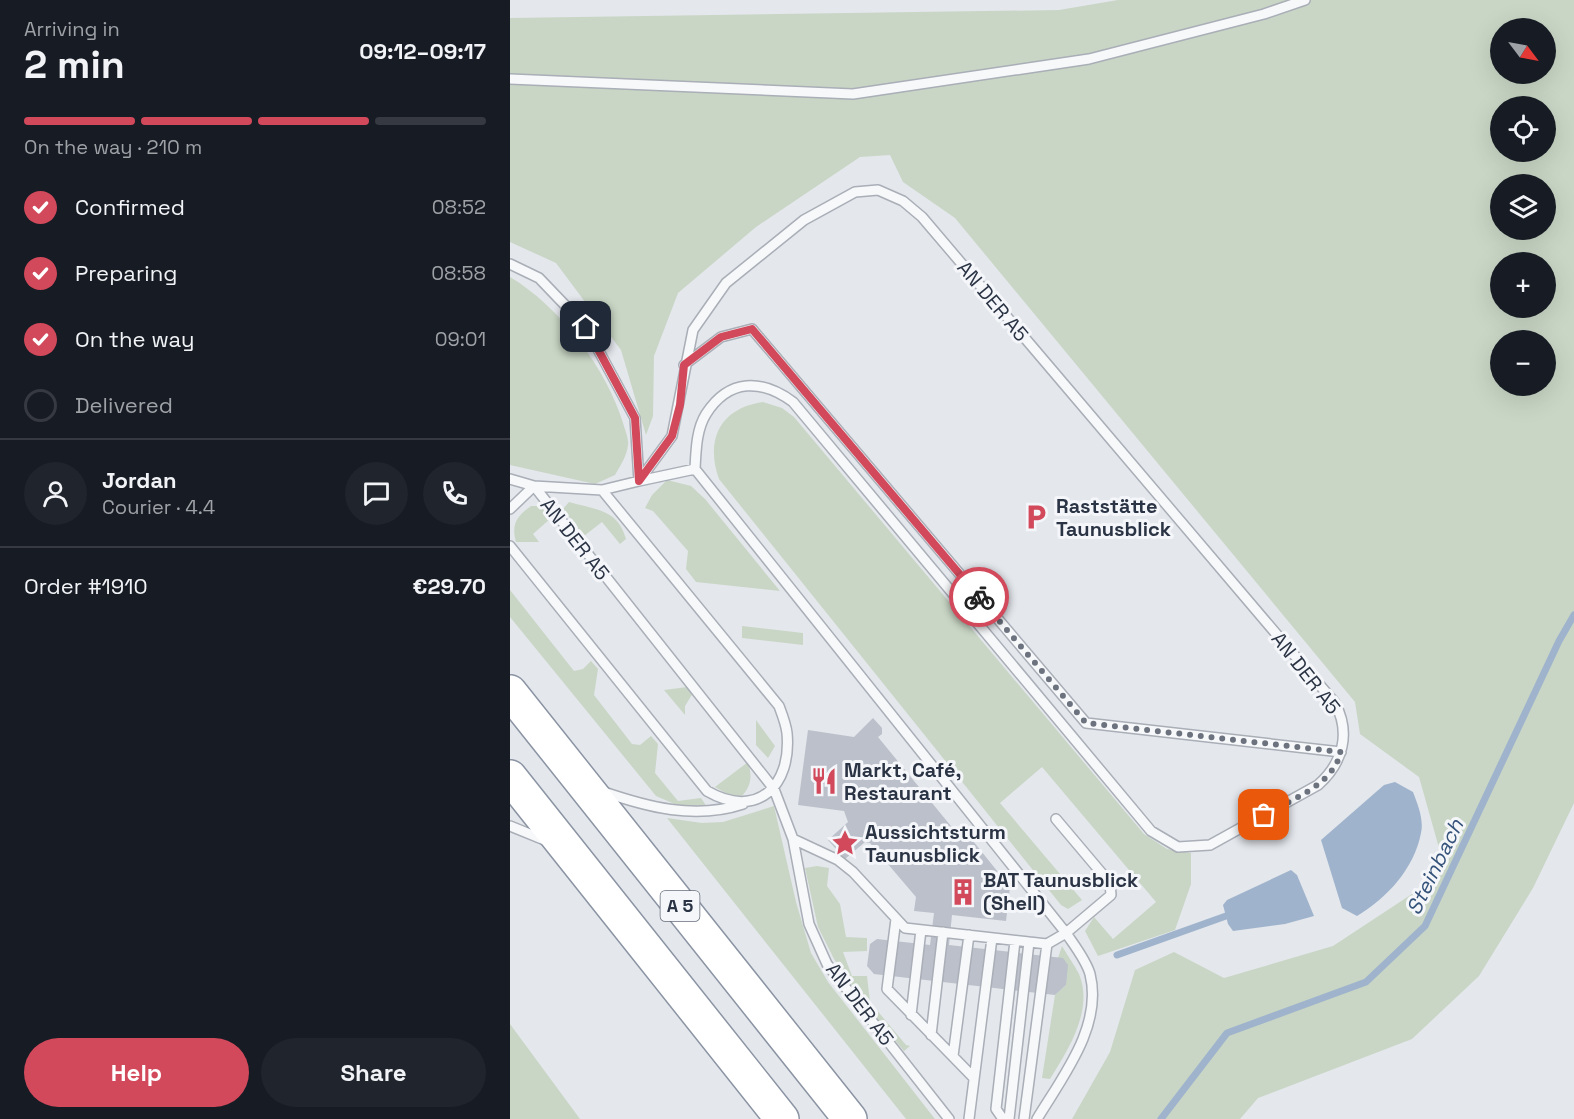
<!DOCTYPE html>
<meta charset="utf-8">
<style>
body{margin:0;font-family:"Space Grotesk",sans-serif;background:#20242c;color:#f1f3f6;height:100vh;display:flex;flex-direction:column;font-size:22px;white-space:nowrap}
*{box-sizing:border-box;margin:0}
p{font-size:20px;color:#9ea1a6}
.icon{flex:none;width:33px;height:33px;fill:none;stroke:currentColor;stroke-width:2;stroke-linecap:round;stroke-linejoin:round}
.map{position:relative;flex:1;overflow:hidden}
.details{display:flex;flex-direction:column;background:#171b24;width:510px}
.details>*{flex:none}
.needle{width:39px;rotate:122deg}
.fabs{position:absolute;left:980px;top:18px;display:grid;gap:12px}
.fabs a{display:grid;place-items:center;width:66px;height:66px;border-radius:50%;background:#171b24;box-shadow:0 6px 24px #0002;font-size:30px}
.pin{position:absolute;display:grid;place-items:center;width:51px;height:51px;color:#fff;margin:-26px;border-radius:12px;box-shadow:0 3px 9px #0006}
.courier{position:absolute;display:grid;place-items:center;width:60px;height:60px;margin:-30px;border:4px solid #d1495b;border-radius:50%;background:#fff;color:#222;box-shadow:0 2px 8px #0007}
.summary em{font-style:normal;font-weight:700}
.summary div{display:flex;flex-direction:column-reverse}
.summary{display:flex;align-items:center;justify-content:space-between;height:102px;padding:0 24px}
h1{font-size:39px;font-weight:700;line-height:45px}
.bar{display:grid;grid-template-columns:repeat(4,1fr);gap:9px 6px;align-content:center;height:72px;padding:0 24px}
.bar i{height:8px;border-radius:4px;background:#363941}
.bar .on{background:#d1495b}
.bar p{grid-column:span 4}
.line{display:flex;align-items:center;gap:15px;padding:0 24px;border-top:2px solid #363941}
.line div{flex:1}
.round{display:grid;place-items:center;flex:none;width:63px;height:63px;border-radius:32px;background:#20242c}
ol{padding:0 24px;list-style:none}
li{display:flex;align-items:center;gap:18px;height:66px}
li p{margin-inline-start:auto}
li .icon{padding:6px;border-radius:50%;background:#d1495b;color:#fff;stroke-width:4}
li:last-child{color:#9ea1a6}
li i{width:33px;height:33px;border:3px solid #363941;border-radius:50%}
.action{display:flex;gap:12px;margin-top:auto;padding:12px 24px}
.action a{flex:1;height:69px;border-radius:36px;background:#d1495b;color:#fff;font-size:24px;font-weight:700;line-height:69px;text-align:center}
.action a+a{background:#20242c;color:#f1f3f6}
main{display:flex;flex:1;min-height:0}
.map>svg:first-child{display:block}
</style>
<main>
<section class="details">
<div class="summary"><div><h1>2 min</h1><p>Arriving in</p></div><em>09:12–09:17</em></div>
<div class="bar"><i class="on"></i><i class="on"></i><i class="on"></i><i></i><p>On the way · 210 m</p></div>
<ol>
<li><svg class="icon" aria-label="check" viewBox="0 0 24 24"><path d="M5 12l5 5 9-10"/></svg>Confirmed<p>08:52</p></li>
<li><svg class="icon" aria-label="check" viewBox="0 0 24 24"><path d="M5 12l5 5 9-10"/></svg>Preparing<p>08:58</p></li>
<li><svg class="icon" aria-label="check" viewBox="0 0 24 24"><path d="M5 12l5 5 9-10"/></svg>On the way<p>09:01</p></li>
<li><i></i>Delivered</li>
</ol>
<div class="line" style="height:108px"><a class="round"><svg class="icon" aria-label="person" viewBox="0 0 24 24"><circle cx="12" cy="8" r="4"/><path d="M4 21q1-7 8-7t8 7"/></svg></a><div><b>Jordan</b><p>Courier · 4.4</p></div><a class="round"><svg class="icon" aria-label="chat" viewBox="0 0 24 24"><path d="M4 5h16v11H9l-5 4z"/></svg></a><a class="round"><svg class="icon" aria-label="phone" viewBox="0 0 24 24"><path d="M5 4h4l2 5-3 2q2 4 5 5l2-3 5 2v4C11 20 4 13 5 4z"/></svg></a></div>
<div class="line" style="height:78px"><div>Order #1910</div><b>€29.70</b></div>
<div class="action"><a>Help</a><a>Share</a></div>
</section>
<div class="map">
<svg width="1064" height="1119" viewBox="0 0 1064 1119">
<rect width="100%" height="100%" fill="#e4e7ec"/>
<path fill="#c9d6c5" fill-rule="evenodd" d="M608 0H1064V803L1023 888 969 976 902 1039 748 1098 730 1119H562L600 1052 625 970 664 952 714 978 823 946 905 892 933 862 909 777 850 734 845 702 445 218 393 182 380 155 350 157 246 227 168 293 144 356 143 416 136 435 111 350 46 263 0 242V18L549 10ZM990 28H1035V74H990ZM990 106H1035V152H990ZM990 184H1035V230H990ZM990 262H1035V308H990ZM990 340H1035V386H990Z
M0 277C49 306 97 369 113 423 115 430 119 439 118 445 117 456 110 466 105 475L85 484 0 465Z
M253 402 272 408 284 417 634 834 657 849 681 853V884L665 930 588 956 575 931 584 917 603 939 646 902 532 767 490 803 572 900 558 909 551 905 209 479C195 440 210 408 253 402Z
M157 480 181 486 195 499 270 591 186 582 176 569 178 551 143 511 135 508 142 495Z
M59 502C86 510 108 509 116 539L110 544 92 522 74 536 53 509Z
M21 506H31L40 519 23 534 29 542H6C1 524 7 516 21 506Z
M0 590 64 671 73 669 81 661 88 669 84 695 122 744 130 745 141 736 148 744 145 773 168 801 191 798 197 807 169 806 146 796 0 617Z
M232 626 293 633V645L232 638Z
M177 687 183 693 175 706V715L154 690Z
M246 720 265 746 258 758 246 745Z
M238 762C242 775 242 785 232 796L223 797 205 787Z
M264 806 286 902 301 953 318 982 425 1119H396L157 818 192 823 213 822Z
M307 866 319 868 317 886 330 904 336 937 357 938V951L333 952 342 976H357L360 1002 396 1045 400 1046 394 1051 348 995 324 959 308 927 295 868Z
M552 946C557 955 564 964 569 974 584 1010 558 1050 540 1079L532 1078 545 995 556 985 548 958Z
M0 1024 70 1119H0Z"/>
<path fill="#9fb4cc" d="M885 782 903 792C908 805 914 820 911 833 904 869 877 898 847 916L832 908 811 840 874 785Z
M781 870 787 875 804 916 775 924 723 931 718 924 713 905 717 900Z"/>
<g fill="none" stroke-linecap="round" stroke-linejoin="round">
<path stroke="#9fb4cc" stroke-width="7" d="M607 955 716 916
M651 1119 717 1033 856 982 915 926 1049 641 1064 615"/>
</g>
<path fill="#bbc0ca" d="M363 718 372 728V734L368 737 445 831 451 826 500 887 496 921 442 915 439 945 553 958 558 965 556 985 545 995 364 974 357 966 360 944 367 939 420 945 424 913 404 911 406 897 360 843 355 842 335 859 318 840 338 822 334 811 288 805 298 730 344 737Z"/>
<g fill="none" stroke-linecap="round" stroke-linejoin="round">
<defs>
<path id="lane" d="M0 79 343 94 579 59 754 14 795 0
M0 264 29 278 76 327 125 418 129 481 185 469
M174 365 211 337 242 329 576 723 831 752
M0 479 24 486 92 490 129 481 162 436 183 330 216 283 294 220 345 192 368 190 393 201 412 217 825 703C841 733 833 763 808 785L700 845 668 847 641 831 283 402C252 379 219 378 196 414 186 430 186 452 185 469L556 933C564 945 576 960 580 974 593 1026 553 1076 527 1119
M24 486 264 789 283 839 299 924 317 964 439 1119
M0 509 24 486
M0 546 197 791C247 820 282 786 277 733 276 724 272 714 269 706L92 490
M91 791C137 807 185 820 233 804
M0 826 37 841
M283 839 328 860 343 872 395 928 537 944 556 933 601 895 600 883 546 819
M386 919 377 989 463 1077
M401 1015 411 930
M421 1035 433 932
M443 1056 459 935
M459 1119 482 938
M493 1119 486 1109 505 941
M499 1119 519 942
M514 1119 537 944"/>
<path id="highway" d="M0 692 340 1119
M0 777 272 1119"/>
</defs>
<use href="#lane" stroke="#a9aeb7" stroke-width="12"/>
<use href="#highway" stroke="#8b94a3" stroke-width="36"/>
<use href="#lane" stroke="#f7f8fa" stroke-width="9"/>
<use href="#highway" stroke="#fff" stroke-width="33"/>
</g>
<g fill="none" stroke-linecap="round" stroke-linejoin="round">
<path stroke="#6c737f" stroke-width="6" stroke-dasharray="0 10.8" d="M469 597 576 723 831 752C822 786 782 799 754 815"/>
<path stroke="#d1495b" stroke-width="8" d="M76 327 125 418 129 481 162 436 170 405 174 365 211 337 242 329 469 597"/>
</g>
<defs>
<symbol id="parking-bare" viewBox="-9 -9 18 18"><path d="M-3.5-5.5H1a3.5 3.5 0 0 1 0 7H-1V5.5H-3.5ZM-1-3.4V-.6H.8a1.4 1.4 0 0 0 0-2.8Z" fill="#d1495b" stroke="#f4f6f9" stroke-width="2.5" paint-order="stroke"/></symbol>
<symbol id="restaurant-bare" viewBox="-9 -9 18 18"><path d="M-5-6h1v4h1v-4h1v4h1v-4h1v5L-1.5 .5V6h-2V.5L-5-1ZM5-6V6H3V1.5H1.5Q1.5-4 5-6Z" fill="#d1495b" stroke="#f4f6f9" stroke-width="2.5" paint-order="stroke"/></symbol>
<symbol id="sight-bare" viewBox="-9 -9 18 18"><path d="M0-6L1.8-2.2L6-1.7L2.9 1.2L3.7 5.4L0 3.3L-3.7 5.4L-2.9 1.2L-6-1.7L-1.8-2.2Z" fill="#d1495b" stroke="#f4f6f9" stroke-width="2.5" paint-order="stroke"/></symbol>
<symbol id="building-bare" viewBox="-9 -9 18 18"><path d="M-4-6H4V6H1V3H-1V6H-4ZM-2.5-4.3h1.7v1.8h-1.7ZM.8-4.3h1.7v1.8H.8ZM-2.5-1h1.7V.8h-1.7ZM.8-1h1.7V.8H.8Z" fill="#d1495b" stroke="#f4f6f9" stroke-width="2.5" paint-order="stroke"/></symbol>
</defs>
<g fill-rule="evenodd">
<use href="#parking-bare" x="507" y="498" width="38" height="38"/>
<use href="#restaurant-bare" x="295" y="762" width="38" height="38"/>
<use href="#sight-bare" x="316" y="824" width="38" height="38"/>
<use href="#building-bare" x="434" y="873" width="38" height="38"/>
</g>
<g text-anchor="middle" stroke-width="6" stroke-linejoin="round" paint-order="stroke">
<rect fill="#f4f6f9" stroke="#676e7b" stroke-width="1.5" x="150.5" y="891" width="39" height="30" rx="4.5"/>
<g font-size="18" font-weight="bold" fill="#2b3445">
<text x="170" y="912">A 5</text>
</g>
<g font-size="20" fill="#2b3445" stroke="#f4f6f9">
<text transform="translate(483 301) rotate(50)" y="7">AN DER A5</text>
<text transform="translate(65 539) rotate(52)" y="7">AN DER A5</text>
<text transform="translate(796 673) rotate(52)" y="7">AN DER A5</text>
<text transform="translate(350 1004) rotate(53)" y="7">AN DER A5</text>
</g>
<g font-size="20" font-weight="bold" fill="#2b3445" stroke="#f4f6f9" text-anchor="start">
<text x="546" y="513">Raststätte<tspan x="546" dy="23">Taunusblick</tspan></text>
<text x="334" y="777">Markt, Café,<tspan x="334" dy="23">Restaurant</tspan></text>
<text x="355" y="839">Aussichtsturm<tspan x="355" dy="23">Taunusblick</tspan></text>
<text x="473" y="887">BAT Taunusblick<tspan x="473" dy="23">(Shell)</tspan></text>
</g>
<g font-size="21" font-style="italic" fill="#34527a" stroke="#f4f6f9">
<text transform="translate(925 867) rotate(-64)" y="7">Steinbach</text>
</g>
</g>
</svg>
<div class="fabs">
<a><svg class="needle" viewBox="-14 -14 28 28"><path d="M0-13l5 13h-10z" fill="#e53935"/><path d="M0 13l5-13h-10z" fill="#9ea1a6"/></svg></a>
<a><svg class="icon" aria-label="locate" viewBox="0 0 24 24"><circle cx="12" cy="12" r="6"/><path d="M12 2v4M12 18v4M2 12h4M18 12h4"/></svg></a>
<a><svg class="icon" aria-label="layers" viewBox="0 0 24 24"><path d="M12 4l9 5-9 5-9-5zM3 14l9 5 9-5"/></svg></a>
<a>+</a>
<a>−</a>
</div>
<div class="pin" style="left:754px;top:815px;background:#ea580c"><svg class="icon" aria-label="bag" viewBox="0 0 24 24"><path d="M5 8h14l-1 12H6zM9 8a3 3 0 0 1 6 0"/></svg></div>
<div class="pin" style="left:76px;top:327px;background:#1f2937"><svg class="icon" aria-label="home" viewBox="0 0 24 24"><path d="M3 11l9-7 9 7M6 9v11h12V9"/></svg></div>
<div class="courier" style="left:469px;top:597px"><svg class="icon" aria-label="bike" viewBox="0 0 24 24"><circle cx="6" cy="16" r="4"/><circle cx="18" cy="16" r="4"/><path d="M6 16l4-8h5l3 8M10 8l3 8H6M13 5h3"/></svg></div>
</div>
</main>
